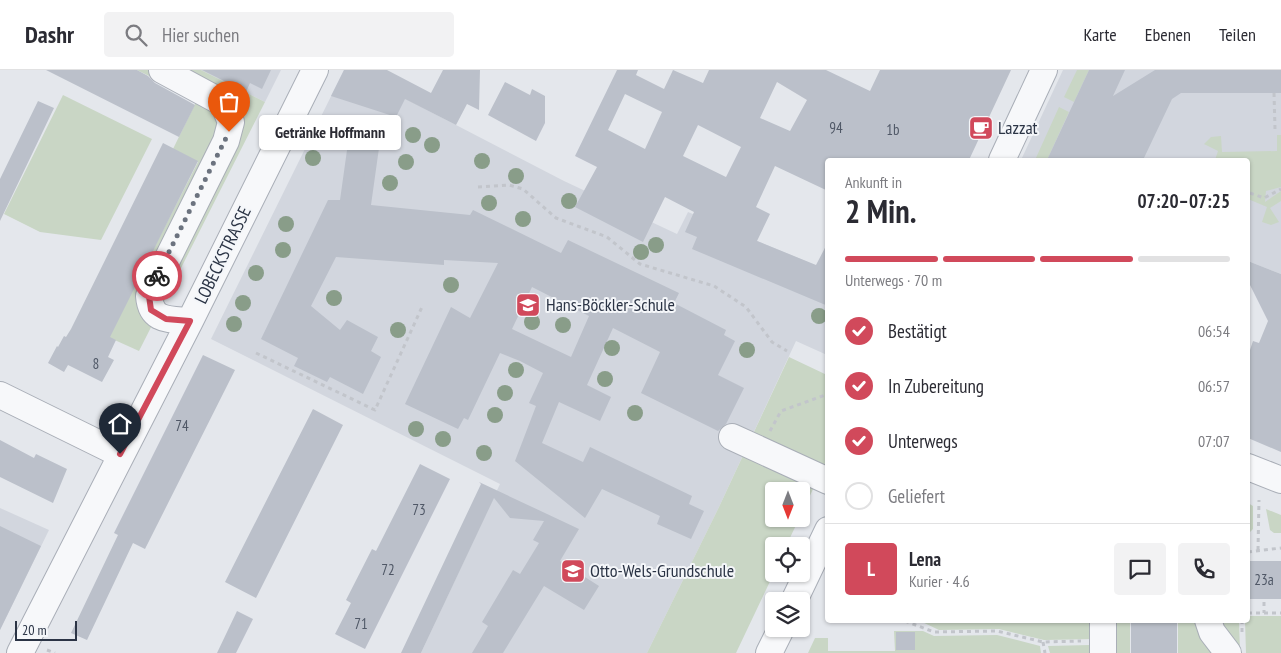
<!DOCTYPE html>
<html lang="de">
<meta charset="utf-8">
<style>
body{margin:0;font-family:"PT Sans Narrow",sans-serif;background:#f2f2f3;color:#2b2b33;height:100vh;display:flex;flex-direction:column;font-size:19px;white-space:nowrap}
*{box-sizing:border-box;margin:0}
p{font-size:16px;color:#7c7c81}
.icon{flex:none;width:28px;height:28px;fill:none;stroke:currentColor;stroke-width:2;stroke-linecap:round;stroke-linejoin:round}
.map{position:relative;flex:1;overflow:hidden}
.details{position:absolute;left:825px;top:88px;width:425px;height:465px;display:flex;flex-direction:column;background:#fff;border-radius:5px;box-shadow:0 1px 4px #0004}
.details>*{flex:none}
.needle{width:32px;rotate:180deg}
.controls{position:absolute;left:765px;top:412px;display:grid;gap:10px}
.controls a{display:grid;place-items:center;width:45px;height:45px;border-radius:5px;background:#fff;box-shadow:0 1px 4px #0004;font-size:25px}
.scale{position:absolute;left:15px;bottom:12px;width:62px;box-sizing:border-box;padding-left:5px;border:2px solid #2b3445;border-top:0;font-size:14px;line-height:18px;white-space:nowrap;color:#2b3445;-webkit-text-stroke:4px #f4f6f9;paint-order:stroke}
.pin{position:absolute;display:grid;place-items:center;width:42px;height:42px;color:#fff;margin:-51px -21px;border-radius:50% 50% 50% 0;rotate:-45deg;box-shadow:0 0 5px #0007}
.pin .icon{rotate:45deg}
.courier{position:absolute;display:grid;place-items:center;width:50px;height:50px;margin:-25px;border:4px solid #d1495b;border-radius:50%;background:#fff;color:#222;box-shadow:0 1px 6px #0007}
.bubble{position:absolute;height:35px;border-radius:5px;background:#fff;box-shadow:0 1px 4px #0004;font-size:16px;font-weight:800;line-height:35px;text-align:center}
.head em{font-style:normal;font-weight:800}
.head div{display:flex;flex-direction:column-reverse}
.head{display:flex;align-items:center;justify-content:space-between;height:85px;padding:0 20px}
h1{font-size:32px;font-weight:800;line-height:38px}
.bar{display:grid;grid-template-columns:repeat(4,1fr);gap:8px 5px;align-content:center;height:60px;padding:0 20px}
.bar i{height:6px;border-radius:4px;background:#e1e1e2}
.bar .on{background:#d1495b}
.bar p{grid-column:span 4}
.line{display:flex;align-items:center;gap:12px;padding:0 20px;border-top:1px solid #e1e1e2}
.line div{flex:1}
.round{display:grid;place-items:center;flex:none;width:52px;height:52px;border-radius:5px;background:#f2f2f3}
ol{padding:0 20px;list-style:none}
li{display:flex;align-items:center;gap:15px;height:55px}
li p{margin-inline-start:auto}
li .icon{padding:5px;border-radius:50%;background:#d1495b;color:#fff;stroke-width:4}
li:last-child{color:#7c7c81}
li i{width:28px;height:28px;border:2px solid #e1e1e2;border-radius:50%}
header{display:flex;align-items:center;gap:30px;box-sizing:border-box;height:70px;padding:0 25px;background:#fff;border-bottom:1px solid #e1e1e2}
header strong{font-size:24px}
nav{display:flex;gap:28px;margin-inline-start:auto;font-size:18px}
.search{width:350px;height:45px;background:#f2f2f3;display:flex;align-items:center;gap:12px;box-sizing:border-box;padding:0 18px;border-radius:5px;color:#7c7c81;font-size:19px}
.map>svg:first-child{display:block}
</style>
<header>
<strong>Dashr</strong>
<div class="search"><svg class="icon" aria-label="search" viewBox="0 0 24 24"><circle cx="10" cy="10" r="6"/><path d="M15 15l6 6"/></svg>Hier suchen</div>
<nav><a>Karte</a><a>Ebenen</a><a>Teilen</a></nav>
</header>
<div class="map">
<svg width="1281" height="583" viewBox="0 0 1281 583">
<rect width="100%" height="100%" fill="#e4e7ec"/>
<path fill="#d2d6de" d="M201 0H281L265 32Z
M344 0H350L564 111 677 164 688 142 827 200V285L796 271 719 437 647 583H421L500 414 211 269Z
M1063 0H1281V204L1248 191V90H1021Z
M0 438 49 460 0 560Z"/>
<path fill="#c9d6c5" d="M137 0H201L265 32 139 281 108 267 198 92 173 79 197 30Z
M1077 0H1089L1074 32 1064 27Z
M63 25 152 69 101 170 40 162 4 144Z
M1059 37 1069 42 1047 90H1035Z
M1277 65H1281V117L1266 121 1265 132 1281 121V131L1270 138 1279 152 1271 155 1262 152 1267 137 1248 129V90H1215L1218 81 1204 74 1211 67 1221 66 1222 82 1277 81Z
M789 287 827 305V389L801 445V421H774V449H799L786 476H774V503L736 583H647L719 437Z
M1248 433 1253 436V459L1248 464Z
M1266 439 1281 445V463H1274L1270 460Z
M1248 546H1281V583H1246L1245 550H1248Z
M918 550H933V553H980L981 550H1095L1093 569 1044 570 999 559 939 560Z
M1113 550H1130V583H1113Z
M1178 550H1198L1219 583H1178Z
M1215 550H1239L1240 583Z
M894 561H923L934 566 997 565 1040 576 1041 583H808L815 568H828V581H895Z
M1090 575 1094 583H1050L1048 576Z"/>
<path fill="#bbc0ca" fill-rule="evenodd" d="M46 0H137L148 6 155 13 195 35 179 67Z
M202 0H271L262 19 250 13 246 22Z
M344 0H387L431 23 443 0H480L479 40 467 34 456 55 405 29 396 47 331 26Z
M617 0H638L636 5 664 19 673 0 703 13 709 0H826L870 21 880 0H1011L969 90H828V121L775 96 756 137 770 144 757 171 816 195 828 172V236L692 179 697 167 685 162 694 142 665 127 643 172 575 137 597 97 575 86ZM777 12 807 30 790 61 760 48ZM625 24 662 42 645 79 608 60ZM698 55 741 77 726 107 683 86Z
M1089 0H1125L1113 26 1155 0H1281V23H1181L1172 29 1143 90H1047Z
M505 12 530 25 532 19 545 26V53L536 71 488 45Z
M38 31 54 38 0 151V109Z
M163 73 198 91 110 267 116 270 108 287 114 290 102 312 68 295 64 302 48 293 57 276 58 277 64 266 66 267 71 259Z
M348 73 379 78 371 135 470 145 473 140 561 183 568 170 679 223 674 233 726 260 724 265 735 271 718 305 744 318 726 354 718 361 641 323 660 282 613 258 587 315 611 327 600 351 559 332 542 373 583 392 590 377 692 426 689 434 704 441 691 469 657 454 660 446 602 419 585 448 515 391 536 336 529 333 543 303 520 291 500 283 468 350 464 348 458 359 405 334 451 237 470 248 498 193 444 190V195L336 187 311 236 340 260 347 250 378 267 371 281 381 287 363 324 330 307 327 312 294 296 298 288 261 269 328 130H340ZM532 217 589 246 571 287 512 259Z
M1248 191 1281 204V382L1248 368V286L1253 271 1259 273 1268 251 1248 211Z
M203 285 235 300 145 479 133 473 87 570 71 563 118 465 114 463Z
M313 339 343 355 256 528 225 512Z
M0 370 34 388 36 384 67 399 53 433 0 407Z
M420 394 450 409 365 579 335 564 351 533 346 530 372 479 376 481Z
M479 412 579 459 560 491 599 516 584 540 544 516 503 583H472L488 556 482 552 513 500 520 504 539 473 533 470 544 451 510 448 494 428 421 583H401L481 414Z
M0 456 41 476 0 560Z
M1248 491H1281V529H1248Z
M237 541 253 549 236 583H217Z
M1131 550H1177V583H1131Z
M896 562H915V580H896Z"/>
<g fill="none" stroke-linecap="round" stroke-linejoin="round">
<defs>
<path id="minor" d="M162 0 223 33 231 52 226 71 149 226C151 252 169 249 190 251
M1002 90 1044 0
M0 325 120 384
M732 367 828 411
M1248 397 1281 410
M794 531 828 460
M1208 550 1212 562 1228 583
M20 583 190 251 315 0
M769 583 781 559
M1103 583V550"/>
</defs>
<use href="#minor" stroke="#a9aeb7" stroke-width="28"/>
<path stroke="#c2c5cb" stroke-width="3" stroke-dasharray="4 4" stroke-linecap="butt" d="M1274 23 1275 59
M478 117 509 115 523 119 556 148 607 167 640 194 714 216 746 237 772 272 787 281
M1250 123 1264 128 1281 119
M256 283 375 340 422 237
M770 361 781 341 828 324
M1258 480 1259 430
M1248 482 1281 478
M1264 532V543
M1248 543H1281
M1242 550V562
M905 551 934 562 997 561 1043 572 1081 571
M1043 572 1045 583
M47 580 55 583"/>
<use href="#minor" stroke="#f7f8fa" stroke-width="26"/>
</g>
<g fill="#899d89">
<circle cx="413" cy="65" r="8"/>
<circle cx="432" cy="75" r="8"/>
<circle cx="313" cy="88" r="8"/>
<circle cx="482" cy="91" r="8"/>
<circle cx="406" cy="92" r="8"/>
<circle cx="516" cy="106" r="8"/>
<circle cx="390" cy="113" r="8"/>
<circle cx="569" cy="131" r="8"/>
<circle cx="489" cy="133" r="8"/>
<circle cx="523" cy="149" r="8"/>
<circle cx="286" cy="154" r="8"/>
<circle cx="656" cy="175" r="8"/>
<circle cx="283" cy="180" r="8"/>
<circle cx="641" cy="182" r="8"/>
<circle cx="256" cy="203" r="8"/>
<circle cx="451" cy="215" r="8"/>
<circle cx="334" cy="228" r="8"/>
<circle cx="243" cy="233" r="8"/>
<circle cx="819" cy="246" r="8"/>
<circle cx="532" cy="252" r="8"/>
<circle cx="234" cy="254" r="8"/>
<circle cx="563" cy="255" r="8"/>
<circle cx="398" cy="260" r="8"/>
<circle cx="612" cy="278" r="8"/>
<circle cx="747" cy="280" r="8"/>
<circle cx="516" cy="300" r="8"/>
<circle cx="605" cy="309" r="8"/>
<circle cx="505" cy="323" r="8"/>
<circle cx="635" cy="343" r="8"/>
<circle cx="495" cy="345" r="8"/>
<circle cx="416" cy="359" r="8"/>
<circle cx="443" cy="369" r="8"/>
<circle cx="484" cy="383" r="8"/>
</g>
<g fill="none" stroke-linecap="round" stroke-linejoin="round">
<path stroke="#6c737f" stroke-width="5" stroke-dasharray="0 9" d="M157 206 229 62"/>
<path stroke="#d1495b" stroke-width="6" d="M120 384 190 251 166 249 151 240 149 226 157 206"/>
</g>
<defs>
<symbol id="cafe-square" viewBox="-11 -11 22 22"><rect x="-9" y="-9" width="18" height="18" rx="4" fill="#d1495b" stroke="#f4f6f9"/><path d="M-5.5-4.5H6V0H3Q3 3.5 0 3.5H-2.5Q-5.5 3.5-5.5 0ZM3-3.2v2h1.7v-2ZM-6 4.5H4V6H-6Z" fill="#fff"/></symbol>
<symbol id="school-square" viewBox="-11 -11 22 22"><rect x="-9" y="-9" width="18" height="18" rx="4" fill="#d1495b" stroke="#f4f6f9"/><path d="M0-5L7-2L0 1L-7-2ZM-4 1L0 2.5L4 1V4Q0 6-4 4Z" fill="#fff"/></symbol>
</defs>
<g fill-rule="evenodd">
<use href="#cafe-square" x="967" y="44" width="28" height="28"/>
<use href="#school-square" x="514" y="221" width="28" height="28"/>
<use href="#school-square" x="559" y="487" width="28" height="28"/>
</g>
<g text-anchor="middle" stroke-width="4" stroke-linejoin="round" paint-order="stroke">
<g font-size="15" fill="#4f5766">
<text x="836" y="63">94</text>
<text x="893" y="65">1b</text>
<text x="96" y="299">8</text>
<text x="182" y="361">74</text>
<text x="419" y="445">73</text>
<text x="388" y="505">72</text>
<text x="1264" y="515">23a</text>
<text x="361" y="559">71</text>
</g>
<g font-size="18" fill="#2b3445" stroke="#f4f6f9" text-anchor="start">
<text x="998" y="64">Lazzat</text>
<text x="546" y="241">Hans-Böckler-Schule</text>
<text x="590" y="507">Otto-Wels-Grundschule</text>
</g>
<g font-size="18" fill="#2b3445" stroke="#f4f6f9">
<text transform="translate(223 185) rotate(-64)" y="6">LOBECKSTRASSE</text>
</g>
</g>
</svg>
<div class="controls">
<a><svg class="needle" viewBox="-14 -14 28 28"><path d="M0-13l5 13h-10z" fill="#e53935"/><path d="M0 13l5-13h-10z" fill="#7c7c81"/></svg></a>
<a><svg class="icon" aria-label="locate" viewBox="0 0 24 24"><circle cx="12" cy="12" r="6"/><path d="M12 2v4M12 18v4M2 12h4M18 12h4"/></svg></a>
<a><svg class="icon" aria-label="layers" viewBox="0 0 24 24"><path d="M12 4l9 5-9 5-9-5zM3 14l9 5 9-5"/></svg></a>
</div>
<div class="scale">20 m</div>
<div class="pin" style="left:229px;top:62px;background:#ea580c"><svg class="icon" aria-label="bag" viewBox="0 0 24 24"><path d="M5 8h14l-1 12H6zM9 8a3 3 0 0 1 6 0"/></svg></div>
<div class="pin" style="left:120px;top:384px;background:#1f2937"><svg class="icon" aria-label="home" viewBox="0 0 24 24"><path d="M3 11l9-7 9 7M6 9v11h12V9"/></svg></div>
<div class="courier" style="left:157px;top:206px"><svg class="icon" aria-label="bike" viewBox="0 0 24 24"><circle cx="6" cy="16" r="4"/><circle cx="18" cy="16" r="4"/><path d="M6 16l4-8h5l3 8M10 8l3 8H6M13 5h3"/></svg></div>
<div class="bubble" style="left:259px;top:45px;width:142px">Getränke Hoffmann</div>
<section class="details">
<div class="head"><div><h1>2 Min.</h1><p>Ankunft in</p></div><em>07:20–07:25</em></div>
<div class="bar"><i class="on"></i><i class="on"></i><i class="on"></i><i></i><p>Unterwegs · 70 m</p></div>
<ol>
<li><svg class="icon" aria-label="check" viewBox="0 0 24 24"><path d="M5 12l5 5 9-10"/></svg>Bestätigt<p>06:54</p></li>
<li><svg class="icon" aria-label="check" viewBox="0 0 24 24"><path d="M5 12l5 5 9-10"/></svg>In Zubereitung<p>06:57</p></li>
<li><svg class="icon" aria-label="check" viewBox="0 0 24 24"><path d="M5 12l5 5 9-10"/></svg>Unterwegs<p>07:07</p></li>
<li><i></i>Geliefert</li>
</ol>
<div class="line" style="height:90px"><b class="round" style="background:#d1495b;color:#fff">L</b><div><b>Lena</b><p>Kurier · 4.6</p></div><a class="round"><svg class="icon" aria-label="chat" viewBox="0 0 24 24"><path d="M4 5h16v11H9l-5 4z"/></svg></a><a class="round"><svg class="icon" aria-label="phone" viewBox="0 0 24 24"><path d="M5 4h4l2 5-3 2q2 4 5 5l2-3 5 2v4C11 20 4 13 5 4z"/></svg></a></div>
</section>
</div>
